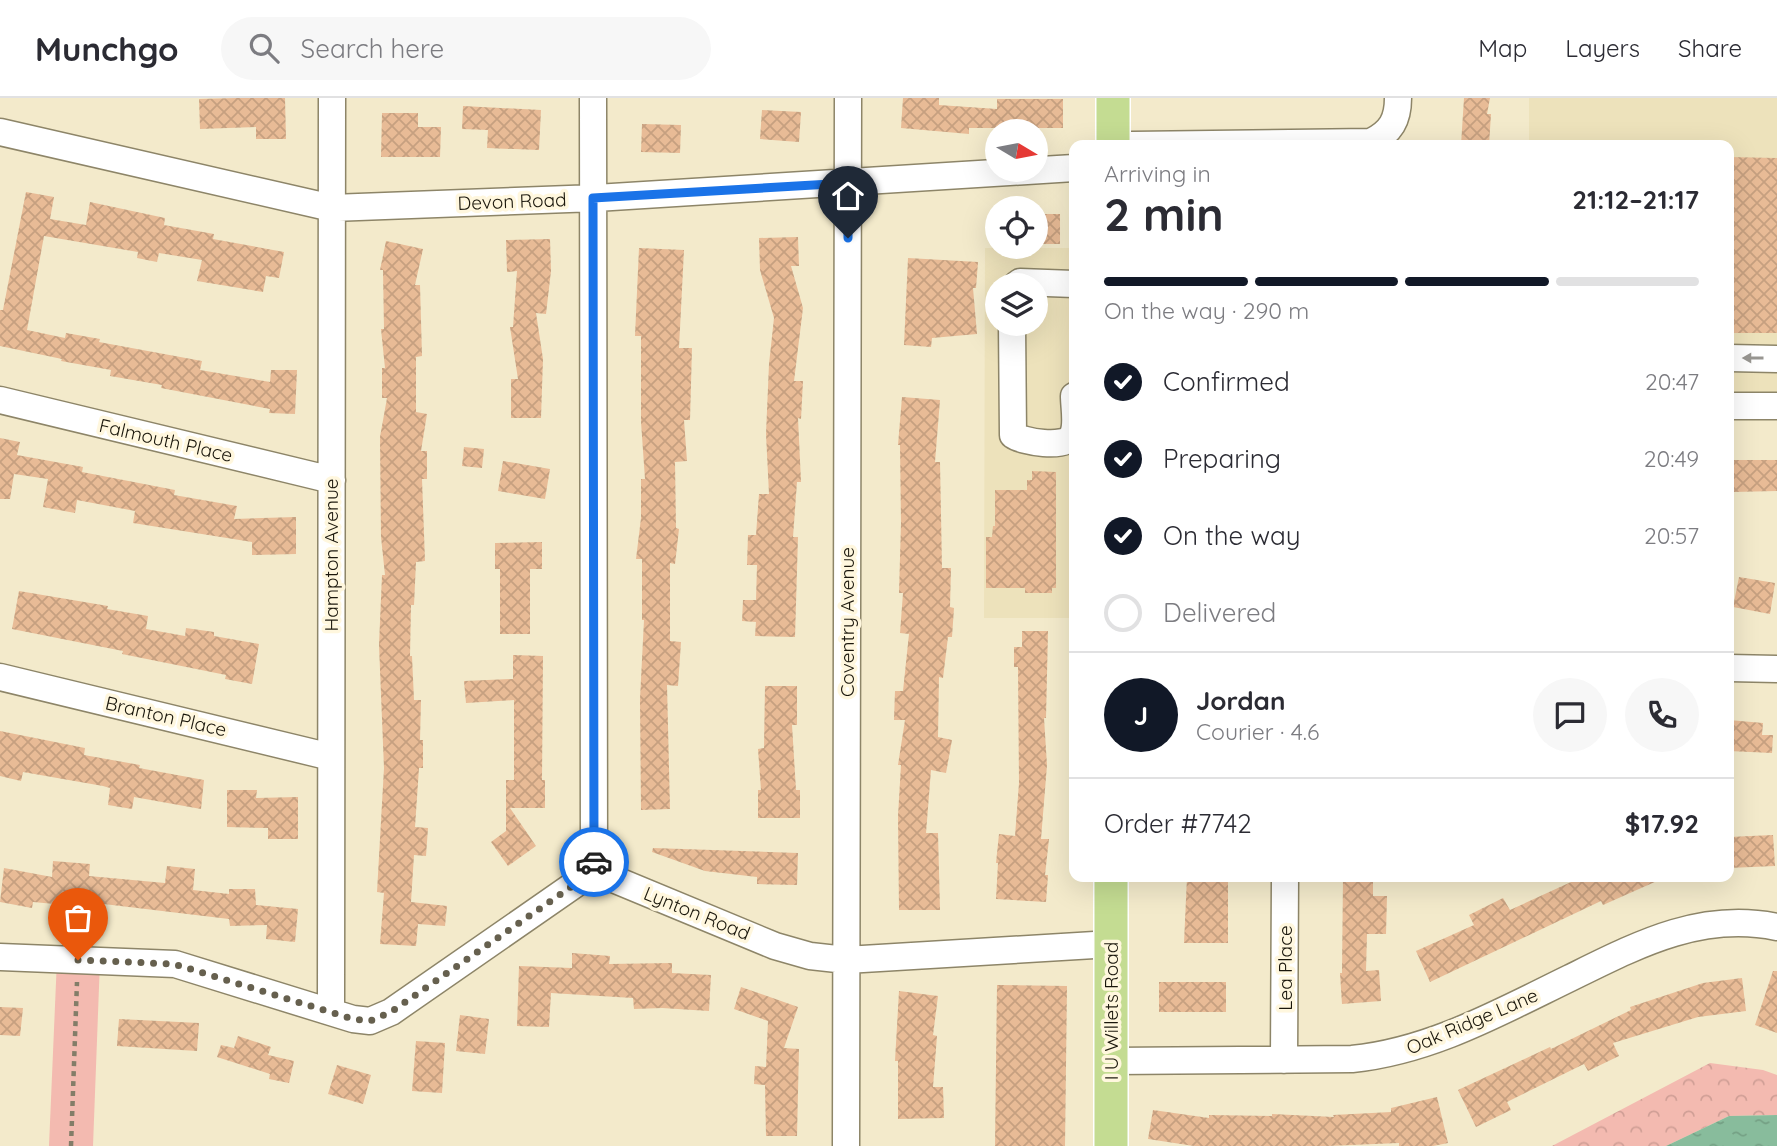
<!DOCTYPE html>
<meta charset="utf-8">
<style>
body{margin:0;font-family:Quicksand,sans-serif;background:#f7f7f7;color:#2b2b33;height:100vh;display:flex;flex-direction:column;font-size:26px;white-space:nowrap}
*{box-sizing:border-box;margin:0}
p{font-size:23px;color:#7c7c81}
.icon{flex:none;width:38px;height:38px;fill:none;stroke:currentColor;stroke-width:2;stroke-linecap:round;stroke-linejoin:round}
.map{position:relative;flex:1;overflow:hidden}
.sheet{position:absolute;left:1069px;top:42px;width:665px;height:742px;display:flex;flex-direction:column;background:#fff;border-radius:14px;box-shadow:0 7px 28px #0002}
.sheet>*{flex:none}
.needle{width:46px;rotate:100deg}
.fabs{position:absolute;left:985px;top:21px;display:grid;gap:14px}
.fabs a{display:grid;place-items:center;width:63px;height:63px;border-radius:50%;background:#fff;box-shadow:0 7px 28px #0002;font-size:35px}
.pin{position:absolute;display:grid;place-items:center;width:60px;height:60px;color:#fff;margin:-72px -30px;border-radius:50% 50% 50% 0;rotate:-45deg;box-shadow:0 0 7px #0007}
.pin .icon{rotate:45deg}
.courier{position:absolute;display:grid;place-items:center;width:70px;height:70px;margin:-35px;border:5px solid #1a73e8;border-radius:50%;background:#fff;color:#222;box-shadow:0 2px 9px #0007}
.head em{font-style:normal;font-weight:700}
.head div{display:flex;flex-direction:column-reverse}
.head{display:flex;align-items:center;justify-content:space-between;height:119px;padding:0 35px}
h1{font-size:46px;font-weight:700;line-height:52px}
.bar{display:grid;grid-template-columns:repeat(4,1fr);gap:10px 7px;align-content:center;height:84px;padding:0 35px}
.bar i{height:9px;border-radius:5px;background:#e1e1e2}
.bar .on{background:#111827}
.bar p{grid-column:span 4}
.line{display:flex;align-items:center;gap:18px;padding:0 35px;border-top:2px solid #e1e1e2}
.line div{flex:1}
.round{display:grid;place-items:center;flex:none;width:74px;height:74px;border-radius:37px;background:#f7f7f7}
ol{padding:0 35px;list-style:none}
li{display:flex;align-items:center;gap:21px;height:77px}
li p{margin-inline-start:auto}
li .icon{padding:7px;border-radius:50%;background:#111827;color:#fff;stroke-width:4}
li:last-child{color:#7c7c81}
li i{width:38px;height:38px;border:4px solid #e1e1e2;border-radius:50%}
header{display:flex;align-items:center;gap:42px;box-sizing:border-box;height:98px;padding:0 35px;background:#fff;border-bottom:2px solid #e1e1e2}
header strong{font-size:33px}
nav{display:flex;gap:38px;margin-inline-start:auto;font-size:24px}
.search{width:490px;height:63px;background:#f7f7f7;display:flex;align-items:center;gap:18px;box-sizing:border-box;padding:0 24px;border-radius:38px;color:#7c7c81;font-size:26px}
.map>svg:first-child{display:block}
</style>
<header>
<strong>Munchgo</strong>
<div class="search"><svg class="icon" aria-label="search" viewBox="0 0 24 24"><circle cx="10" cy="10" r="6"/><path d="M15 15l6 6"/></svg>Search here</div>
<nav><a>Map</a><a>Layers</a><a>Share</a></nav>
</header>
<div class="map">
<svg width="1777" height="1048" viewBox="0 0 1777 1048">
<defs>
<pattern id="forest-crowns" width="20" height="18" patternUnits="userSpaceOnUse" patternTransform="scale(1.75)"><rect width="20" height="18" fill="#f3bab0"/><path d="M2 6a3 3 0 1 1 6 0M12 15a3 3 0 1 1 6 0" fill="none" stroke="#d09f96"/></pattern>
<pattern id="water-ripples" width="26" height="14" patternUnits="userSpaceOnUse" patternTransform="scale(1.75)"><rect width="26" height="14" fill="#88bc9c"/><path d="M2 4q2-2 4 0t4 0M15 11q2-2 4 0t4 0" fill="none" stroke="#75a185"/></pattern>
<pattern id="building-cross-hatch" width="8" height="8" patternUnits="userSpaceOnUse" patternTransform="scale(1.75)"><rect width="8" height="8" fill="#e8bb96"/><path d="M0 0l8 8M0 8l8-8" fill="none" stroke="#c6a080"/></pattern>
</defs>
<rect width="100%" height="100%" fill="#f3eacb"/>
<path fill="#ede2bb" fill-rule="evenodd" d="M1529 0H1777V308H1729V47H1529Z
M985 150H1074V520H984ZM998 187H1036V226H998Z"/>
<path fill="#f3bab0" d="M57 861 100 863 93 1048H49Z"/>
<path fill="url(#forest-crowns)" d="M1710 965 1763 972 1777 977V1017L1729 1018 1666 1048H1552Z"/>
<path fill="url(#water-ripples)" d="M1777 1017V1048H1666L1729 1018Z"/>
<path fill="url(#building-cross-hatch)" d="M237 0H285L286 41H256V29L200 31 199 1Z
M903 0H939V7L997 11V1H1063V30H969V36L901 30Z
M1464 0H1490L1487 16H1491L1489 47H1461Z
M463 8 541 12 539 52 487 50 488 32 462 31Z
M762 12 801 14 799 44 760 41Z
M382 15H418V29H441L440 59H381Z
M642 26 681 27 680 55 641 54Z
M1729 59 1777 60V235H1729Z
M26 94 54 99 50 121 86 127 90 104 165 120 164 127 214 136 213 141 284 154 279 180 266 178 263 194 197 183 202 162 159 155 157 164 137 160 138 154 44 138 27 232 65 240 66 235 100 241 99 244 202 263 200 272 270 284 271 272H297L295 316 269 315 270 311 161 290 162 287 110 278 111 272 61 263 62 261 0 248V212H3Z
M1036 116H1060V146H1036Z
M798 139 799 168H791L803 210 794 283H803L801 321 798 320 801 384H797L793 439H798L795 539 755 538 756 524 742 523 743 502H756L757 467H747L748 437H756L759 396H769L766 336 769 266 774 220 760 172 759 140Z
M550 141 551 173 546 216 536 215 543 261 541 320H511V281H518L510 229H513L517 173 507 174 506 142Z
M386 143 423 151 415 187H420L422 258 416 259V314L427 316 421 353H427V381H422L425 463 416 464 414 507H411L410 558H412L414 602H421L420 642H423V670H419L415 729 428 730 426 758 414 757 411 804 447 808 445 828 418 826 416 848 380 846 384 795 377 794 384 670 379 547 382 477H385L381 439 380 339 387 300H382V270H385L381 231H384L383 172H380Z
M639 150 684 152 679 250H692L690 322H684L687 363 675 364 676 430 679 431 675 466 670 465V543L681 544 678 588 667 587 670 711 641 712 640 601 644 522H642V461H636L641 420V381H645L641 324V238H635Z
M908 160 978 164 976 190H973L977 236 932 240 931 249 904 247Z
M902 299 940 302 935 364H940L942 470H951L950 509 954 510 952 539H948L943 580 939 579 938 639 952 642 946 675 931 672 926 735H938L940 812H899L898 718 901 667H898L905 622H894L895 593H903L909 536 900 535 903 495H899L901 425 900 347H898Z
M0 340 20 344 17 357 83 369 82 374 175 392 174 397 237 408 234 421 296 419V456L252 457V444L133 425 135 413 77 402 75 415 43 409 48 381 14 376 10 401H0Z
M464 349 484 351 482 370 462 368Z
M1733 362H1777V393L1733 394Z
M503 363 550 371 545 401 498 393Z
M1032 373 1056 374V490H1052V495H1025V490H986V439H992L993 428H995V392H1027V382H1032Z
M542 444V471H530V536H500V471H495V445Z
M1739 479 1775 485 1770 516 1733 509Z
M19 493 108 508 107 511 148 518 146 531 185 538 186 530 214 534V538L259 546 252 586 225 581 226 577 122 556 123 553 12 531Z
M1022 533H1048L1046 620H1044L1047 667 1041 741H1049L1045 777H1048L1046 804 996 801 998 765H996L999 736 1015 738 1019 685 1018 569H1014V549H1022Z
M513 557 543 558 542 682H545V710H510L536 748 508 768 491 744 506 733V682H514V602L466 605 464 583 513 581Z
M765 588H797V627H792L796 692H800V720H758V692H761L758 651 764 650Z
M1729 622 1763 625 1762 637H1773L1772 655 1729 653Z
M0 633 85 650 84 657 140 667 139 670 204 682 201 711 134 699 132 711 108 707 110 690 103 688 23 674 21 683 0 678Z
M227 692H257L256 700 298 699V741H268V730L227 729Z
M1773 737 1775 768 1729 770V739Z
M653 750 798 755 797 787 757 786V779L705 773 652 754Z
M53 763 90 766 89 778 165 785 167 768 195 771 193 792 229 796V791H255L256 807 298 811 295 844 266 841 267 827 230 828 229 821 87 804V809L33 804 32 810 0 804 4 770 52 779Z
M1187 779H1228V845H1184Z
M1343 779H1373V798H1387L1386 836H1367L1366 873 1379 872 1381 903 1342 906 1340 875H1342Z
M1582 779H1666L1603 807 1601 803 1430 884 1416 853 1474 827 1469 817 1503 800 1510 812Z
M572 855 610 858 609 866 672 865V875L711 877 709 913 662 910 634 911 633 900 551 895 549 929 517 928 519 868 572 870Z
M1773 873H1777V935L1755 927Z
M1742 880 1746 913 1698 919 1613 945 1619 958 1588 973 1584 966 1507 1004 1511 1012 1476 1029 1458 992 1550 949 1551 951 1631 912 1630 909 1703 885Z
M1159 884H1226V914H1159Z
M997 887 1067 888 1065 1048H995Z
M741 889 798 909 784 950 799 951 797 1038H766L765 987 754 986 755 968 766 969 768 923 734 911Z
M899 893 938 898 933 937 937 938 933 989H943L944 1020 898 1021V963H895Z
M0 909 23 910 20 938 0 937Z
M460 917 489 921 485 956 456 953Z
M119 921 199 925 197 953 117 948Z
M238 938 271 949 268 957 294 963 289 985 269 981 270 976 217 959 221 947 234 950Z
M416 943 445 945 442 995 412 993Z
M337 967 371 977 363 1006 328 996Z
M1437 999 1448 1045 1433 1048H1399V1045L1327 1048H1194L1148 1041 1153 1012 1209 1020V1017L1272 1018V1016L1334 1019 1333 1017 1391 1014V1010Z"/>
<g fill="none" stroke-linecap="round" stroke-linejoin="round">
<defs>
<path id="minor" d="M593 0 594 773
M0 34 332 110 596 100 1074 70
M1132 47 1371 44C1391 34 1398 22 1398 0
M1016 187 1020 184 1074 186
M1012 226 1013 337C1023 344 1065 351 1072 338 1078 328 1074 310 1074 298
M1729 260 1777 261
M0 302 332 382
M1729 308H1777
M1729 570 1777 571
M0 579 331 659
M594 773 775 848 810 858 846 862 1111 846
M0 859 175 866 353 921 370 923 391 914 594 773
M331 913 332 0
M1284 962 1285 779
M1112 963 1352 961C1431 953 1500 914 1570 880 1637 847 1701 813 1777 829
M846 1048 848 0"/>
<path id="major" d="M1113 47V0
M1111 1048V779"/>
</defs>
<use href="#minor" stroke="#8d8568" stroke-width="29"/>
<use href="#major" stroke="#fff" stroke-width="36"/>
<path stroke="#837d68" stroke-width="4.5" stroke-dasharray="5 5" stroke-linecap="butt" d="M71 1048 77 884"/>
<use href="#minor" stroke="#fff" stroke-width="26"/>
<use href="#major" stroke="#c4dc92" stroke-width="33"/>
</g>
<defs><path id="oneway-solid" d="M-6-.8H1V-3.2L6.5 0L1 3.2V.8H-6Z" transform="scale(1.75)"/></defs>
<use fill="#989691" href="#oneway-solid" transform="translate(1753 260) rotate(-180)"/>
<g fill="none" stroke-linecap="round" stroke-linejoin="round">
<path stroke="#66604e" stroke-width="7" stroke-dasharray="0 12.6" d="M78 862 174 866 353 921 370 923 391 914 594 773V764"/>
<path stroke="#1a73e8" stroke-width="9" d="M594 764 593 100 848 85V140"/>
</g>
<g text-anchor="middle" stroke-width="7" stroke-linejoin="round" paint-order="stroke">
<g font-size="19" fill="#1a160b" stroke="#fff7de">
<text transform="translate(512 103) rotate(-2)" y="7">Devon Road</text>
<text transform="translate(166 342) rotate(13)" y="7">Falmouth Place</text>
<text transform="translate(331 457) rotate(-90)" y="7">Hampton Avenue</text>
<text transform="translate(847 524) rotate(-90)" y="7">Coventry Avenue</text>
<text transform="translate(166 618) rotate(13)" y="7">Branton Place</text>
<text transform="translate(697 815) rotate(22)" y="7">Lynton Road</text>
<text transform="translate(1285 870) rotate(-90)" y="7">Lea Place</text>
<text transform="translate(1111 913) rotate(-90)" y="7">I U Willets Road</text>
<text transform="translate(1472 923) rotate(-23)" y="7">Oak Ridge Lane</text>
</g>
</g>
</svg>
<div class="fabs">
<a><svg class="needle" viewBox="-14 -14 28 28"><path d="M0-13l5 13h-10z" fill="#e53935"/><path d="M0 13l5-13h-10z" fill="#7c7c81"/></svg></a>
<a><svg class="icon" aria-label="locate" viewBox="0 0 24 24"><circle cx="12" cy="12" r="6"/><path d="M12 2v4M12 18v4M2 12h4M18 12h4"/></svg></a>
<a><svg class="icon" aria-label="layers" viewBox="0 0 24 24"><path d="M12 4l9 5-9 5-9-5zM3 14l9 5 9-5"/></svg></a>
</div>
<div class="pin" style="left:78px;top:862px;background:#ea580c"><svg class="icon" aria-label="bag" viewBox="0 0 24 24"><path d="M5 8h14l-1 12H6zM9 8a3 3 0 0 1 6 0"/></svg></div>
<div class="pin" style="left:848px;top:140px;background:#1f2937"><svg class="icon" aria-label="home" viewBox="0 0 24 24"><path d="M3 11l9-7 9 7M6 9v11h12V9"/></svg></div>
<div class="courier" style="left:594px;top:764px"><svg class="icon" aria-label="car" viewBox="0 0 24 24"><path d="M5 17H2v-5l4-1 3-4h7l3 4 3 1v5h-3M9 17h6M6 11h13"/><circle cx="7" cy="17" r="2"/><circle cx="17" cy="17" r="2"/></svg></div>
<section class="sheet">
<div class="head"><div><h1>2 min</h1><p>Arriving in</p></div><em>21:12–21:17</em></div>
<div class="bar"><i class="on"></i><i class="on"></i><i class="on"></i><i></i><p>On the way · 290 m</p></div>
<ol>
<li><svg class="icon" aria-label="check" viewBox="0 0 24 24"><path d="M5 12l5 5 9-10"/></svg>Confirmed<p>20:47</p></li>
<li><svg class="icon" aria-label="check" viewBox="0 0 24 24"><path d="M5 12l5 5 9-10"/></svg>Preparing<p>20:49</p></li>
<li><svg class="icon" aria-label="check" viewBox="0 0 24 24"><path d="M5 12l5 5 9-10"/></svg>On the way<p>20:57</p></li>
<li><i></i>Delivered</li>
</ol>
<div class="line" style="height:126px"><b class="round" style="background:#111827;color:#fff">J</b><div><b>Jordan</b><p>Courier · 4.6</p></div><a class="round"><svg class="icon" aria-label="chat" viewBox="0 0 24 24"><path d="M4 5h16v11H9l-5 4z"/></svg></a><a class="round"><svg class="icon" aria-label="phone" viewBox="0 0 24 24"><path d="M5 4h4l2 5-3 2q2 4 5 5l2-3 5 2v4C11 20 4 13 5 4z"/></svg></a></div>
<div class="line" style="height:91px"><div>Order #7742</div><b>$17.92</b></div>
</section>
</div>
